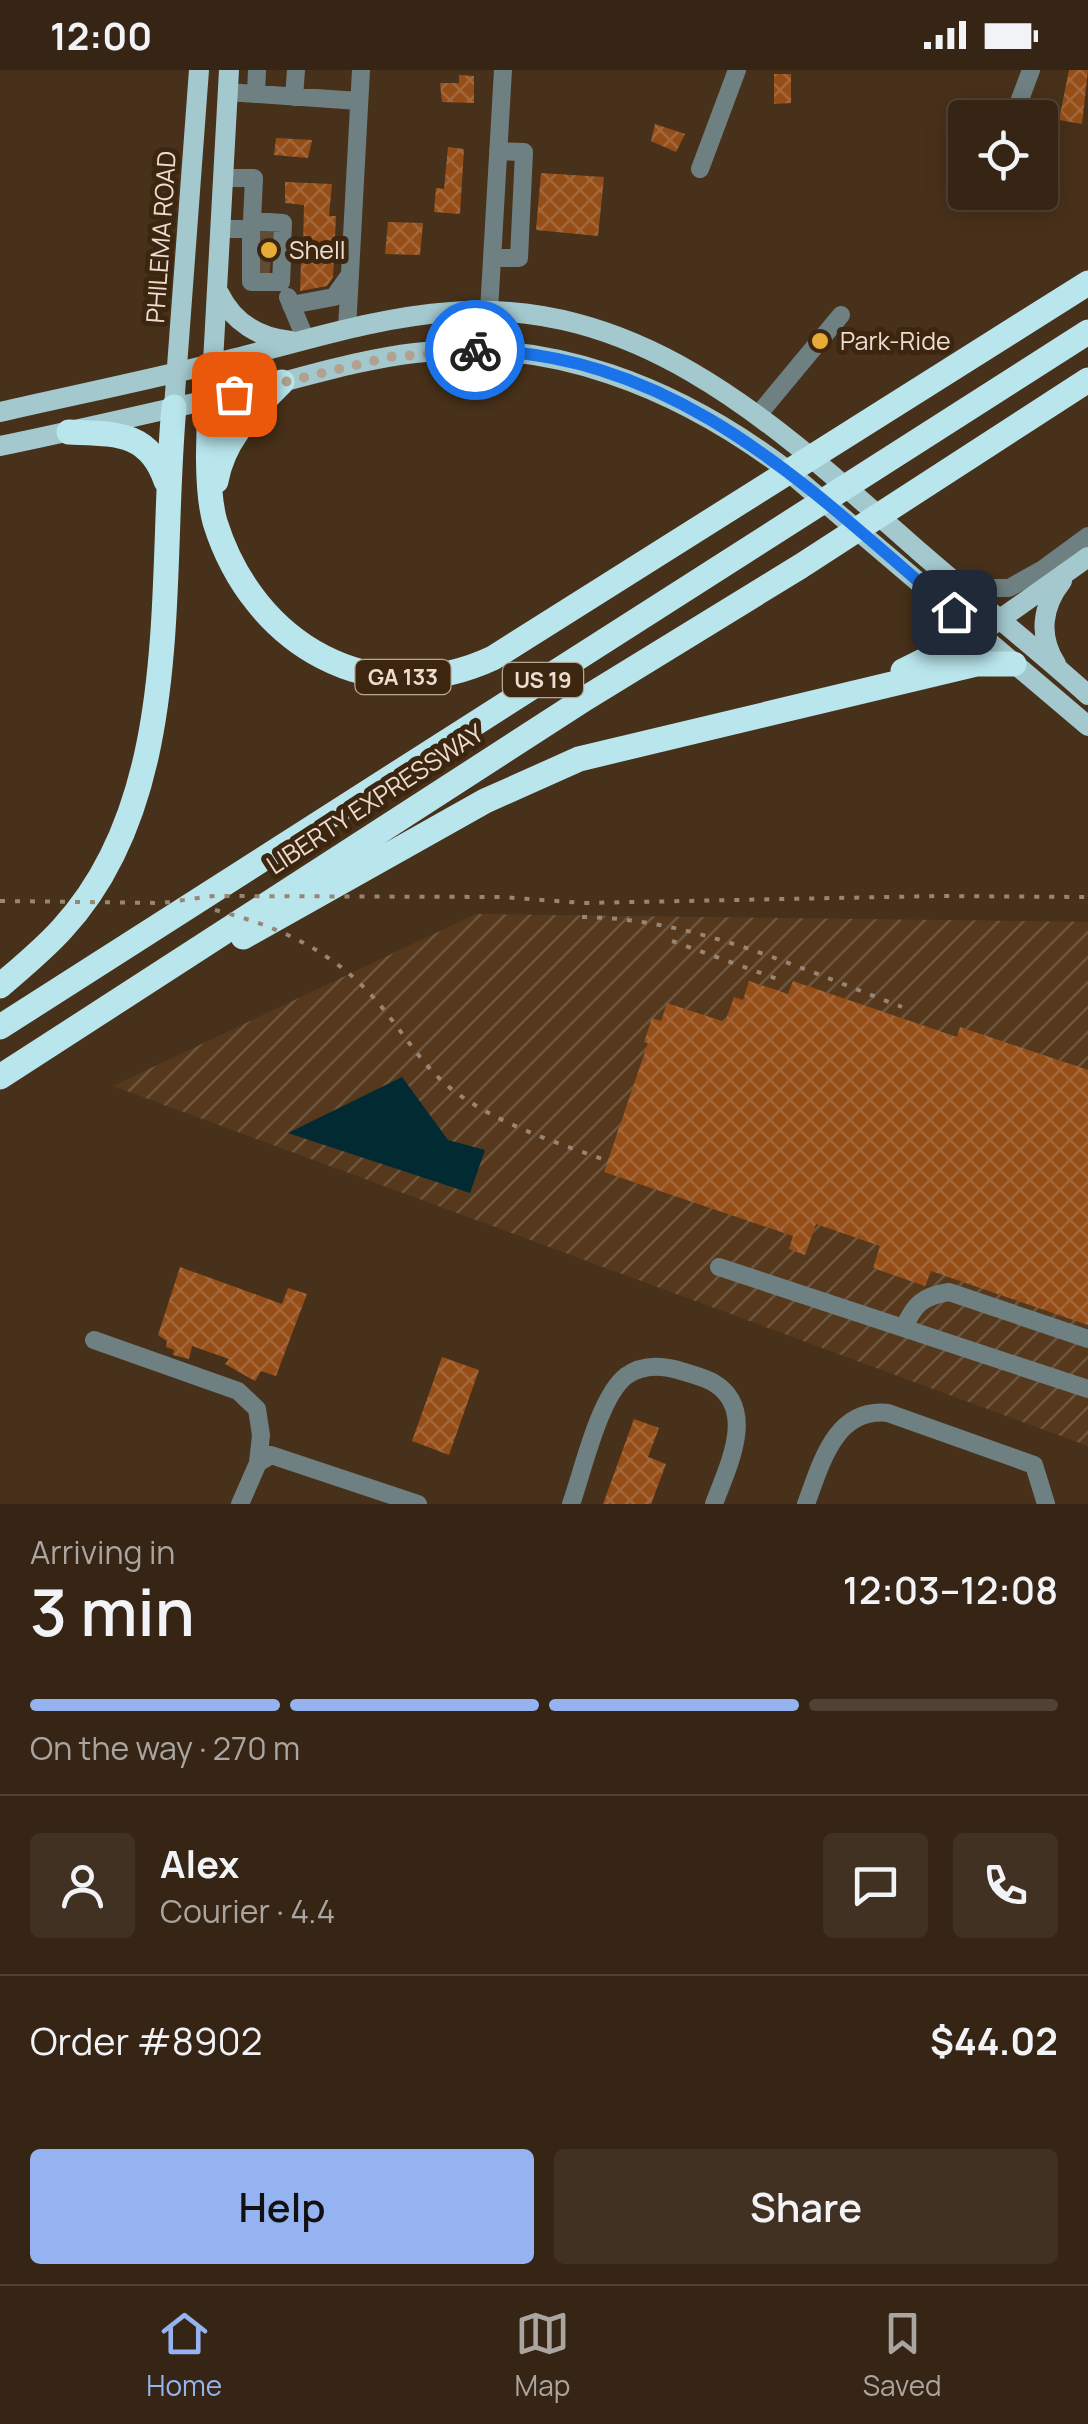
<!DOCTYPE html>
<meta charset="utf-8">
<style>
body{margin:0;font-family:Manrope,sans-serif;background:#413122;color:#f1f3f6;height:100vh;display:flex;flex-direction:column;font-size:38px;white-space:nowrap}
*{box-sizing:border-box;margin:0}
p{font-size:32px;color:#aaa5a0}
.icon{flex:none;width:55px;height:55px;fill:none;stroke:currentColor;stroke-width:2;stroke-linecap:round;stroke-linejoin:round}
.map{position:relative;height:1434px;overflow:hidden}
.details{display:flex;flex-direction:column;background:#362514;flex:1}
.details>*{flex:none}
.tools{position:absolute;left:948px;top:30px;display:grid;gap:20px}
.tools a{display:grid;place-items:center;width:110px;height:110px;border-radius:10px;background:#362514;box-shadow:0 5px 25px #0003,0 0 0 2px #504234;font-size:50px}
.pin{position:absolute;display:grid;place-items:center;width:85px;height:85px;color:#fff;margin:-42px;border-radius:20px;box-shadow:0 5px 15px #0006}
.courier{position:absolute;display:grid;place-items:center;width:100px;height:100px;margin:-50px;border:8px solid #1a73e8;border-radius:50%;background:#fff;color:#222;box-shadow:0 2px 12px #0007}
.summary em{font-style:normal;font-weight:600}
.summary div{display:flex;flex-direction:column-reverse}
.summary{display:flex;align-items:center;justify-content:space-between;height:170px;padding:0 30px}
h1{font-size:65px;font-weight:600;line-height:75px}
.bar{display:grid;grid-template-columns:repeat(4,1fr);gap:15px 10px;align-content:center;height:120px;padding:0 30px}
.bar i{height:12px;border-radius:8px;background:#504234}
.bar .current{background:#95b2f1}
.bar p{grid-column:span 4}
.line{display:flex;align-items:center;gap:25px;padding:0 30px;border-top:2px solid #504234}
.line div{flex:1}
.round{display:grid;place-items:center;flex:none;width:105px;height:105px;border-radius:10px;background:#413122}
.primary-button{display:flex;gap:20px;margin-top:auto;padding:20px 30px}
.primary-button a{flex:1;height:115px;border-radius:10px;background:#95b2f1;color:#111;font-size:40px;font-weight:600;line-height:115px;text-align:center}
.primary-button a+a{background:#413122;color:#f1f3f6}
.status{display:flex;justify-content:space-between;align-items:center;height:70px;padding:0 50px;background:#362514;direction:ltr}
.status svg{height:28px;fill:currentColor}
.menu{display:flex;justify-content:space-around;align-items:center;height:140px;border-top:2px solid #504234;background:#362514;font-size:28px;color:#aaa5a0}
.menu a{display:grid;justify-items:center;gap:5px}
.menu .current{color:#95b2f1}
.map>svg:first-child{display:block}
</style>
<div class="status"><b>12:00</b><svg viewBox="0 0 49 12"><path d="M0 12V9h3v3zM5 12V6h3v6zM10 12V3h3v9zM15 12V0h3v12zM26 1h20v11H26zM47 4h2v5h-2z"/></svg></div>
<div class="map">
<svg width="1088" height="1434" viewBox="0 0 1088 1434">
<defs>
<pattern id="industrial-furrows" width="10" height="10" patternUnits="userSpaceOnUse" patternTransform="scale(2.5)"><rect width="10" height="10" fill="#56391d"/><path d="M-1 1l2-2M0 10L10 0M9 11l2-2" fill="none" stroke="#6e553d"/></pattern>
<pattern id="building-cross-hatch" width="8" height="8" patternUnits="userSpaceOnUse" patternTransform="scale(2.5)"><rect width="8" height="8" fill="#954e18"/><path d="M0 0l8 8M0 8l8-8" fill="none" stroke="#a46739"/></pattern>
</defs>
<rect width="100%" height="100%" fill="#48311a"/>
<path fill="url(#industrial-furrows)" d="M476 844 1088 852V1376L113 1016Z"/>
<path fill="#022a33" d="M402 1007 448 1070 485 1080 470 1123 288 1063Z"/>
<path fill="url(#building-cross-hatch)" d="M1069 0H1088L1082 54 1059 50Z
M774 4H791V33L774 34Z
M459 5 474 6V33L442 32 440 13H459Z
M655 54 685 64 676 82 651 71Z
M276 68 312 70 308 88 274 85Z
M448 77 464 79 460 144 434 142 436 118 444 119Z
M541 103 604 107 598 166 536 160Z
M285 112 332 114 329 146H336L333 207 327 216 300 221 301 192H294L291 183 294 176H303L304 135 285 133Z
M388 152 423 153 420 185 385 184Z
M749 911 788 924 793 911 957 967 960 957 1088 1000V1255L931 1201 925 1216 873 1198 880 1176 816 1154 805 1185 789 1179 793 1166 604 1102 648 973 644 972 652 948 661 951 667 933 725 952 734 927 743 930Z
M180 1197 282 1234 288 1218 307 1224 276 1306 261 1301 255 1311 225 1294 229 1289 192 1276 189 1289 173 1285 174 1280 166 1277 167 1271 158 1265Z
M442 1287 479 1300 449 1385 412 1371Z
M634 1349 659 1358 648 1387 666 1394 651 1434H603Z"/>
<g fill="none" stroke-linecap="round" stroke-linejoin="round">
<path stroke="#614b35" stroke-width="18" stroke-dasharray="18 9" stroke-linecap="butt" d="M258 167 273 168
M257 197 270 198"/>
<path stroke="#6e8082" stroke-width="18" d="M228 22 359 31
M256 24 257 0
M294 27 296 0
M1013 48 1031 0
M700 99 737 0
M224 108H254L252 151
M221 159H251L252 151 283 153 282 175
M251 159V212H281L282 191
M492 188H519L524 82 498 81
M288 227 306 270
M291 235 334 227 349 206
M489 241 503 0
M347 259 361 0
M758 345 841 245
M962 518H1009L1043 499 1088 466
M719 1197 1088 1319
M904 1258C914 1234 923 1226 949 1222L1088 1269
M94 1270 238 1321 257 1339 261 1365 258 1393
M240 1434 258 1393 271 1385 418 1434
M571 1434C583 1401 599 1327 626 1306 641 1295 660 1295 678 1300 690 1304 704 1307 714 1313 758 1340 727 1398 714 1434
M806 1434C821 1394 835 1337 888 1343L1034 1395 1046 1434"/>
<path stroke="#a3c9ce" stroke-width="20" d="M219 223C233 252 259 268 291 271
M211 329 229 0
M174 337 199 0
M0 342C79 324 158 308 236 288 307 270 378 247 451 242 647 227 785 364 921 483 976 531 1034 576 1088 625
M0 376C87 358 173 338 259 318 311 305 363 289 415 283 550 266 677 318 783 397L1088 656
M989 557 1088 487
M1056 594C1038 566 1042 536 1062 511"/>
<path stroke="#b8e6ec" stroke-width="25" d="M211 329C208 363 206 420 215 452 253 575 373 644 493 588L1088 213
M69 362C115 364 149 361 166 411
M216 411C224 367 252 343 282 312
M903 601 979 563
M243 867 485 731 579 689 976 594H1014
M0 916C21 898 44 879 62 859 186 725 158 506 174 337
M0 957 1088 262
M0 1007 586 628 801 496 1088 310"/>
<path stroke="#988573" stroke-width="4" stroke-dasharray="5 10" stroke-linecap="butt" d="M0 831 162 833 213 826 501 827 584 833 936 826 1088 827
M215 840C277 856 330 879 374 928 401 958 421 996 454 1021 500 1055 555 1072 608 1091
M582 847C694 848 799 898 902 937
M672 871 783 911"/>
</g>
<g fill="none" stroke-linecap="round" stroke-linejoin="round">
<path stroke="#b3a190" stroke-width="10" stroke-dasharray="0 18" d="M234 324 390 287 475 280"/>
<path stroke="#1a73e8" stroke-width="12" d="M475 280C680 284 808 418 954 542"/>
</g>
<g fill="#e7ac36" stroke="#3d2610" stroke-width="4">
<circle cx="269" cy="180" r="10"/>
<circle cx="820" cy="271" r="10"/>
</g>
<g text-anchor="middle" stroke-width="10" stroke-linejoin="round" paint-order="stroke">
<g fill="#3d2610" stroke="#b8a696" stroke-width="2.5">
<rect x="355.5" y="590" width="95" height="34" rx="8"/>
<rect x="503" y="593" width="80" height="34" rx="8"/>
</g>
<g font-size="22" font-weight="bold" fill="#ecddd0">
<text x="403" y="615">GA 133</text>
<text x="543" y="618">US 19</text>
</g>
<g font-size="25" fill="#ecddd0" stroke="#3d2610">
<text transform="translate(161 167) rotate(-86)" y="9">PHILEMA ROAD</text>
<text transform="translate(375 729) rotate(-33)" y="9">LIBERTY EXPRESSWAY</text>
</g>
<g font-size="25" fill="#ecddd0" stroke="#3d2610" text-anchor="start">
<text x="289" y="189">Shell</text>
<text x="840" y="280">Park-Ride</text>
</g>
</g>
</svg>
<div class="tools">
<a><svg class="icon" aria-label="locate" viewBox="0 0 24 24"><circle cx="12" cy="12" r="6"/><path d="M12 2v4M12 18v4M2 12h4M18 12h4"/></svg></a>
</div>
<div class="pin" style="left:234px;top:324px;background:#ea580c"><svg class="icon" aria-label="bag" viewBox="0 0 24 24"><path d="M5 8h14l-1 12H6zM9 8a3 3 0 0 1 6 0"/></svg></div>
<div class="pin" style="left:954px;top:542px;background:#1f2937"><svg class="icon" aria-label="home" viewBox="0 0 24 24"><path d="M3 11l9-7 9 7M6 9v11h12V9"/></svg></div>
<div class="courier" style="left:475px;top:280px"><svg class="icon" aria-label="bike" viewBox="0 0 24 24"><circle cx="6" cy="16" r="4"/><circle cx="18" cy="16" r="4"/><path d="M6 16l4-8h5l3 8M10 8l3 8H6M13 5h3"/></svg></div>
</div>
<section class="details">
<div class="summary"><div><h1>3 min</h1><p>Arriving in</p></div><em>12:03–12:08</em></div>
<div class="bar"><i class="current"></i><i class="current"></i><i class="current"></i><i></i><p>On the way · 270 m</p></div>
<div class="line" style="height:180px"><a class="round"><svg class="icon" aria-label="person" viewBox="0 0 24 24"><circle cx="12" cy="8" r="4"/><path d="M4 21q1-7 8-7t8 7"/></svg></a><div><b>Alex</b><p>Courier · 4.4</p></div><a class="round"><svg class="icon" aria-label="chat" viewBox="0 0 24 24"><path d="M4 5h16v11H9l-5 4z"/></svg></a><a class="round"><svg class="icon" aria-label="phone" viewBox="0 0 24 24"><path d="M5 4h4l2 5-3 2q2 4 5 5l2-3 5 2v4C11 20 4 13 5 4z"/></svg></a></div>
<div class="line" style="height:130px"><div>Order #8902</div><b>$44.02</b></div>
<div class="primary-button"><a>Help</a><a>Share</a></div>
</section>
<nav class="menu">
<a class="current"><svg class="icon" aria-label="home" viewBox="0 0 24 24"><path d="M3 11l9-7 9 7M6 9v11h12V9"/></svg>Home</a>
<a><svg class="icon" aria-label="map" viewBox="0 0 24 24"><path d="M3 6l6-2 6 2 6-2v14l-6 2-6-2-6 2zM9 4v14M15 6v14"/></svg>Map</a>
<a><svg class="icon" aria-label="saved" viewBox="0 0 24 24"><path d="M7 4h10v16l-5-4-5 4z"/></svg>Saved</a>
</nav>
